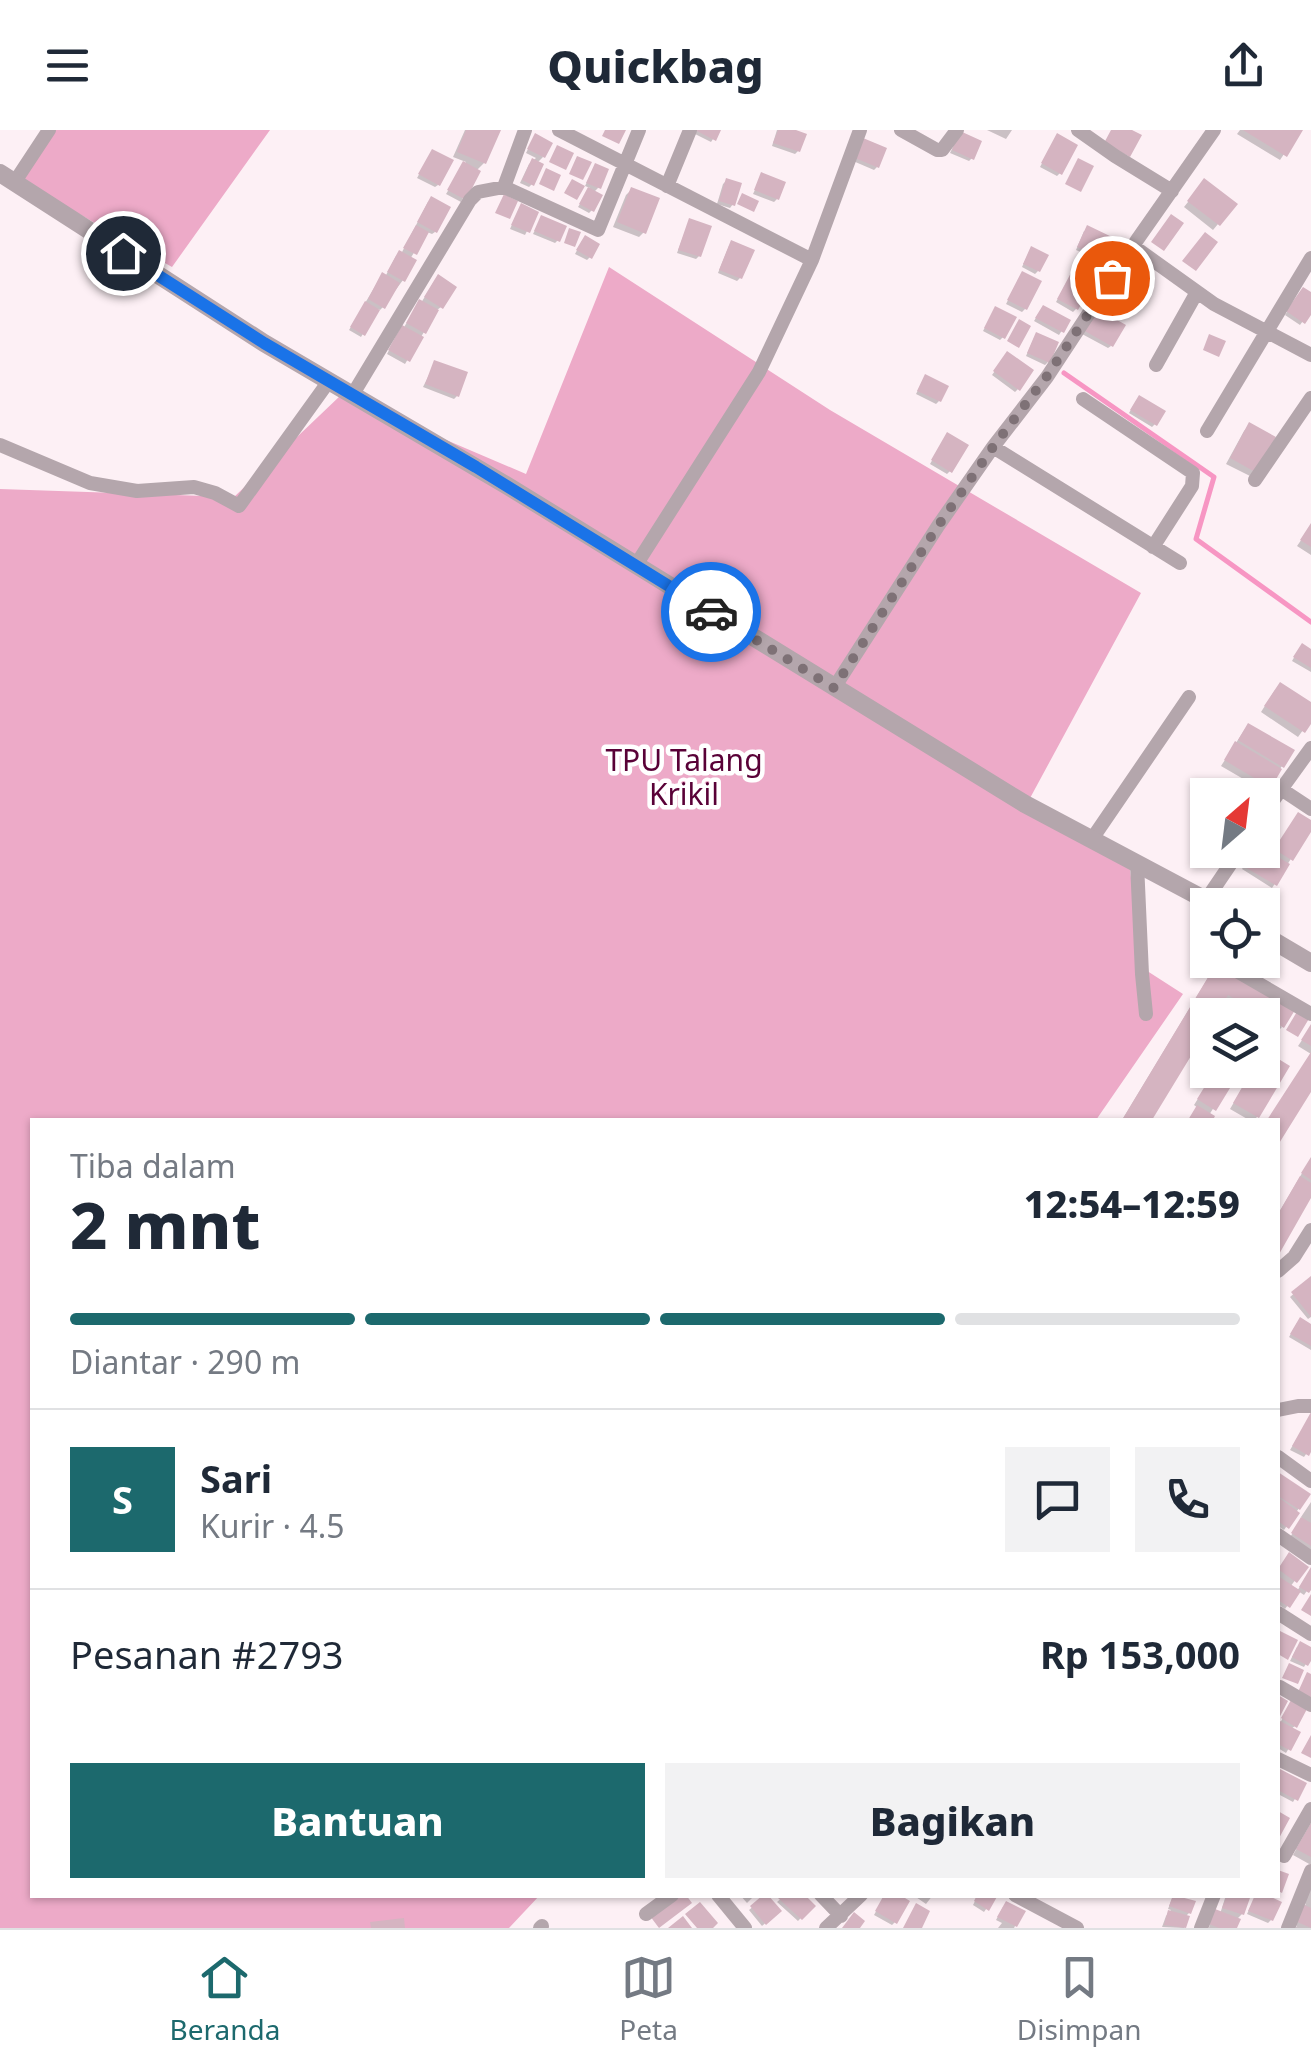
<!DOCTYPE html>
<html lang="id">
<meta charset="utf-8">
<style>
body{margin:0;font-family:"Noto Sans",sans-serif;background:#f2f2f3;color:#1f2937;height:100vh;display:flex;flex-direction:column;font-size:38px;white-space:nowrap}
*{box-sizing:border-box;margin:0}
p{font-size:32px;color:#747a83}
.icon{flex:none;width:55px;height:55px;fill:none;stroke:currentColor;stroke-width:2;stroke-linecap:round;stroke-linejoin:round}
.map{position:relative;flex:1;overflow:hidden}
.side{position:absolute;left:30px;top:988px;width:1250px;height:780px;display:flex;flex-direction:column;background:#fff;border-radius:0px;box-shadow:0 2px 8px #0004}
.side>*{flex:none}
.needle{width:65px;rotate:28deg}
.tools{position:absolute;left:1190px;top:648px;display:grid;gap:20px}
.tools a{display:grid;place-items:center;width:90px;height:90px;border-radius:0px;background:#fff;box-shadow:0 2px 8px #0004;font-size:50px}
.pin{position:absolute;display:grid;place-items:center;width:85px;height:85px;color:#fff;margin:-42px;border:5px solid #fff;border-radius:50%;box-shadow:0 2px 10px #0007}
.courier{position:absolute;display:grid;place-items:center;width:100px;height:100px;margin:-50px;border:8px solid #1a73e8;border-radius:50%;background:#fff;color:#222;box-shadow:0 2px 12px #0007}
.head em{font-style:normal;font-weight:800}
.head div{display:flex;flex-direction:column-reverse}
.head{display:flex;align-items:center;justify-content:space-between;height:170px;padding:0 40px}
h1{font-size:65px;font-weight:800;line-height:75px}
.bar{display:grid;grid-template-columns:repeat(4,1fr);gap:15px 10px;align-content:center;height:120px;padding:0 40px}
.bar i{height:12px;border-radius:8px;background:#e0e1e3}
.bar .current{background:#1c696d}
.bar p{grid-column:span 4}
.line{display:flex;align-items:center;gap:25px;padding:0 40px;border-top:2px solid #e0e1e3}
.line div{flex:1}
.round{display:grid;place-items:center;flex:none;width:105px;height:105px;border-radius:0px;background:#f2f2f3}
.button{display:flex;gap:20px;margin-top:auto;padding:20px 40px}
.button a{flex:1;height:115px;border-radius:0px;background:#1c696d;color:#fff;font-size:40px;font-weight:800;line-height:115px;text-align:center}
.button a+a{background:#f2f2f3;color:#1f2937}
header{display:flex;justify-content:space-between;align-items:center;height:130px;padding:0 40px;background:#fff;font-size:45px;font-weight:800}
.menu{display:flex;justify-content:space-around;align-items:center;height:140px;border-top:2px solid #e0e1e3;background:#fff;font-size:28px;color:#747a83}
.menu a{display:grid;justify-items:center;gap:5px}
.menu .current{color:#1c696d}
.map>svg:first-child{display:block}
</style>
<header><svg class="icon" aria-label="menu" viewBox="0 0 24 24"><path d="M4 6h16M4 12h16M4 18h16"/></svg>Quickbag<svg class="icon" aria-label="share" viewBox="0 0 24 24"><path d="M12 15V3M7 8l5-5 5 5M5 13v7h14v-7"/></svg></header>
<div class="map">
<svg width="1311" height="1798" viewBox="0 0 1311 1798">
<rect width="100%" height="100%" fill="#fdf0f5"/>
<path fill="#edaac8" d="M47 0H270L172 137 16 48Z
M609 137 830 280 1141 463 1029 670 1130 739 1141 837 1183 864 1096 990H32V1765H540L509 1798H0V359L234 367 341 265 526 344Z"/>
<path fill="#0003" d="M465 0H494L484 33 476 41 461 72 446 64 466 32 453 27Z
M695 0H719L711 12 693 3Z
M777 0H788L798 21 795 24 772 16Z
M987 0H1012L1006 9Z
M1240 0H1300L1280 30 1237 4Z
M958 7 972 28 969 31 950 23Z
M533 9 543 27 537 33 532 54 529 57 520 53 529 34 536 28 526 23Z
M1055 9 1060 43 1057 46 1040 37Z
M860 14 877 37 874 40 853 31Z
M430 25 438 55 435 57 417 48Z
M595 36 598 58 593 63 592 80 589 83 578 77 590 58 585 56Z
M762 45 777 69 774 72 753 64Z
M726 51 733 74 730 78 717 74 723 54Z
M1200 57 1218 94 1213 100 1184 77Z
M631 60 644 102 639 107 613 97 626 65Z
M428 72 435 102 432 104 427 102 410 129 403 150 383 177 380 180 378 179 361 207 349 200 380 148 385 147 396 126 401 124Z
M519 79 536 83 525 105 510 99Z
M541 88 558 110 555 113 533 104Z
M689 91 699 126 696 129 677 123Z
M1084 101 1111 109 1099 131 1076 120Z
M582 111 590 127 587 130 575 124Z
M729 116 740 148 737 151 718 143Z
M1029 122 1038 141 1035 144 1022 137Z
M1134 133 1141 156 1138 159 1124 152Z
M1020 147 1025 179 1022 182 1006 174Z
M1069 148 1076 179 1073 182 1056 172Z
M435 150 441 177 437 180 405 234 387 224 399 201 403 199 417 175 421 173Z
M1300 163 1311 165V180L1300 195 1285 185Z
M1040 181 1068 191 1059 205 1034 191Z
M1097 181 1111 216 1108 218 1082 204Z
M993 182 1003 207 1000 210 983 201Z
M1034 208 1048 232 1045 235 1026 226Z
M1005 227 1018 259 1015 262 992 245Z
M435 233 457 266 454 269 423 257Z
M923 250 939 271 936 274 916 264Z
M1136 271 1155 294 1152 297 1129 283Z
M1249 295 1255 341 1250 346 1226 334 1244 301Z
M945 308 950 341 947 344 930 334Z
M1311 396V425L1297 416Z
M1299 519 1311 522V542L1292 531Z
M1275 560 1311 575V589L1298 607 1261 582Z
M1245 599 1282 636 1264 661 1221 636Z
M1295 688 1311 693V698L1272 758 1242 739 1254 720H1262L1271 726Z
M1211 843 1282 897 1277 902 1266 895 1262 901V885H1248L1222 870 1213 885H1208L1149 990H1122Z
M1311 897V924L1298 916Z
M1264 923 1257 987 1254 990H1249L1230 979 1253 940H1262Z
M1216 940H1238L1209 985 1210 990H1188L1198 978 1194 975Z
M1311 1028V1063L1278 1121V1084Z
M1311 1149V1187L1308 1189 1290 1167Z
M1297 1193 1311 1196V1220L1289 1207Z
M1311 1289V1317L1304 1327 1290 1320 1307 1292Z
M1279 1346 1308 1365 1284 1400 1278 1396Z
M1311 1372V1421L1290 1407 1303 1389 1301 1387Z
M1286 1429 1305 1437 1290 1457 1297 1461 1311 1440V1455L1304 1465 1298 1461 1285 1479 1278 1474V1440Z
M1297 1517 1311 1519V1525L1304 1537 1290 1531Z
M1289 1576 1295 1596 1291 1599 1298 1603 1286 1623 1278 1618V1597Z
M1278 1640 1304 1654 1293 1672 1278 1664Z
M1311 1693V1735L1293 1725Z
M1311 1755V1798H1295L1297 1796 1294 1794 1300 1780 1306 1774 1304 1773Z
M740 1765H755L747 1773Z
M785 1765H801L812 1776 798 1791 777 1772Z
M885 1765H895V1792L892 1795 874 1785Z
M913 1765H933L926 1774Z
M978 1765H996L984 1782 973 1775Z
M1226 1765H1246L1242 1784 1236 1790 1235 1798H1209L1212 1785 1220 1784Z
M1256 1765H1260L1271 1790 1268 1793 1247 1784Z
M766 1766 779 1781 762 1796 749 1780Z
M1172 1769 1189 1783 1185 1787 1186 1788 1184 1798 1162 1797 1166 1786 1171 1780 1168 1779Z
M1003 1777 1022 1782 1014 1798H998L1002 1793 996 1790Z"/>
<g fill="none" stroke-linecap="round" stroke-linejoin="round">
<path stroke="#f796c3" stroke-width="5" d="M1064 243 1214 347 1196 409 1311 492"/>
</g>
<path fill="#d5b4c1" d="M466 0H501L486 34 457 22Z
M605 0H626L619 14 602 6Z
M695 0H721L716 11Z
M778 0H796L807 4 800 22 773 13Z
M1111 0H1132L1142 5 1130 27 1104 13Z
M1243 0H1303L1287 27Z
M960 1 982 11 974 30 952 20Z
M535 3 553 13 545 28 527 19Z
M1057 3 1078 15 1062 45 1041 33Z
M863 8 887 18 879 38 855 28Z
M557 15 574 23 566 40 549 32Z
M432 19 454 30 440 56 418 44Z
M577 26 592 32 583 50 569 44Z
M532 28 544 34 534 56 522 50Z
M1078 28 1094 36 1081 62 1065 54Z
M463 31 481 41 466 70 447 60Z
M595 33 609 39 601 59 586 53Z
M546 38 561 45 554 61 539 54Z
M761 42 786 52 779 70 754 60Z
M726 48 742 53 735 76 719 71Z
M1204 48 1238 74 1220 96 1187 71Z
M572 49 585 56 577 70 564 63Z
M588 57 603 65 594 82 579 74Z
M631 57 660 68 646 104 617 92Z
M742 63 759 71 754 82 737 74Z
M504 64 518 71 510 89 495 83Z
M431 66 451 77 437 103 417 92Z
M521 73 539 82 530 103 511 95Z
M1171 84 1184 93 1164 121 1151 112Z
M541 85 567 96 560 112 534 101Z
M689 88 712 96 701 127 678 120Z
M416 95 429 102 417 125 403 118Z
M1087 95 1114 108 1104 129 1077 117Z
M569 98 581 102 575 117 564 113Z
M1205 102 1218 112 1196 141 1182 131Z
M585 105 600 114 592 129 576 120Z
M731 110 755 120 742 149 719 140Z
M1031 116 1049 125 1040 142 1023 134Z
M399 120 417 130 405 152 387 142Z
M1136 127 1154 136 1143 158 1125 148Z
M1022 141 1042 151 1027 180 1007 170Z
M1072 141 1093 153 1078 180 1057 169Z
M382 142 400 153 385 179 368 169Z
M438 144 457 157 443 179 424 167Z
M1303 157 1311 162V185L1305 194 1286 181Z
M419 169 439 180 426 204 406 193Z
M365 171 380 180 365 206 350 197Z
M1043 175 1071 190 1064 203 1035 188Z
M995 176 1017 187 1005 209 984 198Z
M1096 178 1126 195 1113 217 1083 200Z
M1019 189 1031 196 1019 218 1007 211Z
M402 195 424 207 410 232 388 220Z
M1036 202 1059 212 1050 233 1027 223Z
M1209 204 1226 211 1219 227 1203 220Z
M1007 221 1034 240 1020 261 993 241Z
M434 230 468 242 459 267 425 254Z
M925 244 949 256 941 272 917 261Z
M1139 265 1166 281 1157 296 1130 280Z
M1249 292 1276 307 1257 343 1230 328Z
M947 302 969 315 952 343 931 330Z
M1311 393V417L1300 410Z
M1302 513 1311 519V538L1293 527Z
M1280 552 1311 572V594L1305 603 1264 576Z
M1248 593 1295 620 1284 638 1238 610Z
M1235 611 1282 639 1271 658 1224 630Z
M1298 682 1311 690V702L1293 731 1274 719Z
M1262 718 1290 734 1277 756 1243 736 1253 720H1262Z
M1216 834 1295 880 1284 898 1228 865 1216 885H1208V898L1152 990H1122Z
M1298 880 1310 887 1298 907 1286 900Z
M1311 894V916L1301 910Z
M1264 920 1290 936 1259 988 1233 973 1252 940H1262Z
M1311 922V962L1278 1015V990H1267Z
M1215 940H1241L1216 981 1197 969Z
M1197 975 1215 986 1213 990H1188Z
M1311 1027V1050L1301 1043Z
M1300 1046 1311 1053V1068L1278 1126V1084Z
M1311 1146V1187L1291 1162Z
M1300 1187 1311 1194V1216L1290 1204Z
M1311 1282V1322L1309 1326 1292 1316Z
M1278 1342 1311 1364 1300 1380 1278 1366Z
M1278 1367 1300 1383 1289 1399 1278 1391Z
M1301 1387 1311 1393V1416L1291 1403Z
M1289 1422 1309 1437 1297 1453 1278 1439Z
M1311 1437V1460L1309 1463 1299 1457Z
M1278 1446 1301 1461 1290 1478 1278 1470Z
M1311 1464V1486L1301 1480Z
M1278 1500 1298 1510 1288 1530 1278 1524Z
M1300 1511 1311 1517V1531L1308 1536 1292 1527Z
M1289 1533 1304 1540 1298 1554 1282 1548Z
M1307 1542 1311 1544V1568L1298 1562Z
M1278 1565 1288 1571 1278 1590Z
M1291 1570 1307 1579 1297 1598 1281 1588Z
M1280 1591 1301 1602 1291 1621 1278 1614V1596Z
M1311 1605V1628L1301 1623Z
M1278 1638 1307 1653 1298 1671 1278 1660Z
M1278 1681 1290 1688 1278 1710Z
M1311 1693V1727L1296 1719Z
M1278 1740 1289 1744 1282 1763 1278 1761Z
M677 1765H686L692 1773 659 1798 650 1786Z
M763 1765H768L782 1781 766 1795 750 1776Z
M781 1765H805L816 1776 802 1790 778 1768Z
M884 1765H900L910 1771 897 1794 875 1781Z
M977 1765H998L989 1781 974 1771Z
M1173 1765 1196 1771 1191 1784 1169 1776Z
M1227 1765H1251L1244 1785 1222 1778Z
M1255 1765H1267L1282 1772 1273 1791 1248 1781Z
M1006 1771 1026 1781 1017 1797 997 1787Z
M700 1772 718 1793 713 1798H697L685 1784Z
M916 1773 930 1781 922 1798H903Z
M1302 1774 1311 1778V1798L1295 1791Z
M1215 1779 1241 1789 1237 1798H1219L1209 1794Z
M1168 1780 1190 1786 1186 1798 1164 1795Z
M854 1782 865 1791 860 1798H842Z
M683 1786 692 1798H668Z
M404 1788 405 1798H371L370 1792Z"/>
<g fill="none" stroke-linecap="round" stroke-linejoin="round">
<path stroke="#b4a6ac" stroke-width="14" d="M559 0 812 130
M901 0 937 20H942L957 0
M1078 0 1115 26 1172 61
M14 53 49 0
M667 56 690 0
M504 57 525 0
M1133 116 1214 174 1311 225
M1156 235 1197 162
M353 264 470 70 478 62 504 57 598 100 639 0
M1083 269 1193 343 1192 356 1153 417
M1207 301 1311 128
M0 315 90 353 137 361 194 357 215 363 239 376 329 251
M993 317 1180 433
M1255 350 1311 268
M636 435 759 242 812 130 860 0
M834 558 938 396 993 317 1047 247 1137 110 1214 0
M1281 659 1311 679
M1262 686 1311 618
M1092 709 1189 567
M1137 733 1142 844 1146 884
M1206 770 1240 720
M1228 836 1311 884
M1278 1141 1294 1127 1311 1100
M1278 1280 1298 1276H1311
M1278 1327 1311 1351
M1278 1405 1311 1428
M1278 1483 1311 1504
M1280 1557 1311 1575
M1278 1629 1311 1645
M1284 1726 1311 1679
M718 1765 745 1798
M821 1765 841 1786
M1015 1765 1077 1798
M646 1784 672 1765
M540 1798 542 1796
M826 1798 861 1765
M1201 1798 1214 1765
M1288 1798 1311 1741"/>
<path stroke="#b4a6ac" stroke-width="18" d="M0 43 264 213 506 355 1025 674 1215 775
M1262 804 1311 833"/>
</g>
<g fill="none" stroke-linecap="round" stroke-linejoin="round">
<path stroke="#7e7176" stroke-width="10" stroke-dasharray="0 18" d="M711 482 834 558 938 396 993 317 1047 246 1112 148"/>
<path stroke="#1a73e8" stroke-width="12" d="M123 123 264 213 476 337 711 482"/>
</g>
<g text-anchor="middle" stroke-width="9" stroke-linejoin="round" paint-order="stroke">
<g font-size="30" fill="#590137" stroke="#fff">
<text x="684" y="641">TPU Talang<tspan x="684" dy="34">Krikil</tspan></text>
</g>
</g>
</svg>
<div class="tools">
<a><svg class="needle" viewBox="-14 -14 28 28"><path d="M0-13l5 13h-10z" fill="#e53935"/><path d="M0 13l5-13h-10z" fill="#747a83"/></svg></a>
<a><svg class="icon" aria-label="locate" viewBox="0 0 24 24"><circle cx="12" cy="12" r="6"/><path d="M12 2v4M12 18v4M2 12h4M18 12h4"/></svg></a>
<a><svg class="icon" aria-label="layers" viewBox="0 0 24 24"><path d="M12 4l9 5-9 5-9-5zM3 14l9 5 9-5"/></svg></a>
</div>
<div class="pin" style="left:1112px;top:148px;background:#ea580c"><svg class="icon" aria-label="bag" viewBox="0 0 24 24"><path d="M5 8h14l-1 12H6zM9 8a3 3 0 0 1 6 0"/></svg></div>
<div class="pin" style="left:123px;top:123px;background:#1f2937"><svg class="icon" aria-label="home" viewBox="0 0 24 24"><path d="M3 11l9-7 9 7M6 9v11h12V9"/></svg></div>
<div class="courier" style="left:711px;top:482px"><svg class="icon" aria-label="car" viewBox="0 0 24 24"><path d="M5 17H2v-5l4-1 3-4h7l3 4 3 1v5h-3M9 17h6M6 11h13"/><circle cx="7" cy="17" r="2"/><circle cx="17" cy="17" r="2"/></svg></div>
<section class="side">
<div class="head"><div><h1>2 mnt</h1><p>Tiba dalam</p></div><em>12:54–12:59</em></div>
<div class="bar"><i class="current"></i><i class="current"></i><i class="current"></i><i></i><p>Diantar · 290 m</p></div>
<div class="line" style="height:180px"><b class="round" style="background:#1c696d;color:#fff">S</b><div><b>Sari</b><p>Kurir · 4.5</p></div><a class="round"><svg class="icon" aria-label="chat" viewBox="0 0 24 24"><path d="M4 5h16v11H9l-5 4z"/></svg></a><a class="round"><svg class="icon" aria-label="phone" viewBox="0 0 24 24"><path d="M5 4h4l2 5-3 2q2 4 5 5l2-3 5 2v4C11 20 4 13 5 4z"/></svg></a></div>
<div class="line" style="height:130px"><div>Pesanan #2793</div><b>Rp 153,000</b></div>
<div class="button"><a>Bantuan</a><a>Bagikan</a></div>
</section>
</div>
<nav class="menu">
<a class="current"><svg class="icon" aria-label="home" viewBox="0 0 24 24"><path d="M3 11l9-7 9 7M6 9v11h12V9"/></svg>Beranda</a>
<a><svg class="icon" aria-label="map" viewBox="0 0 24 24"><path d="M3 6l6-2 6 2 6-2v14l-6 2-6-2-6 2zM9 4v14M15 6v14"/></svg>Peta</a>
<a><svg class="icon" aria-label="saved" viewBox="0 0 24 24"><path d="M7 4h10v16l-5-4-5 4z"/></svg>Disimpan</a>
</nav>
